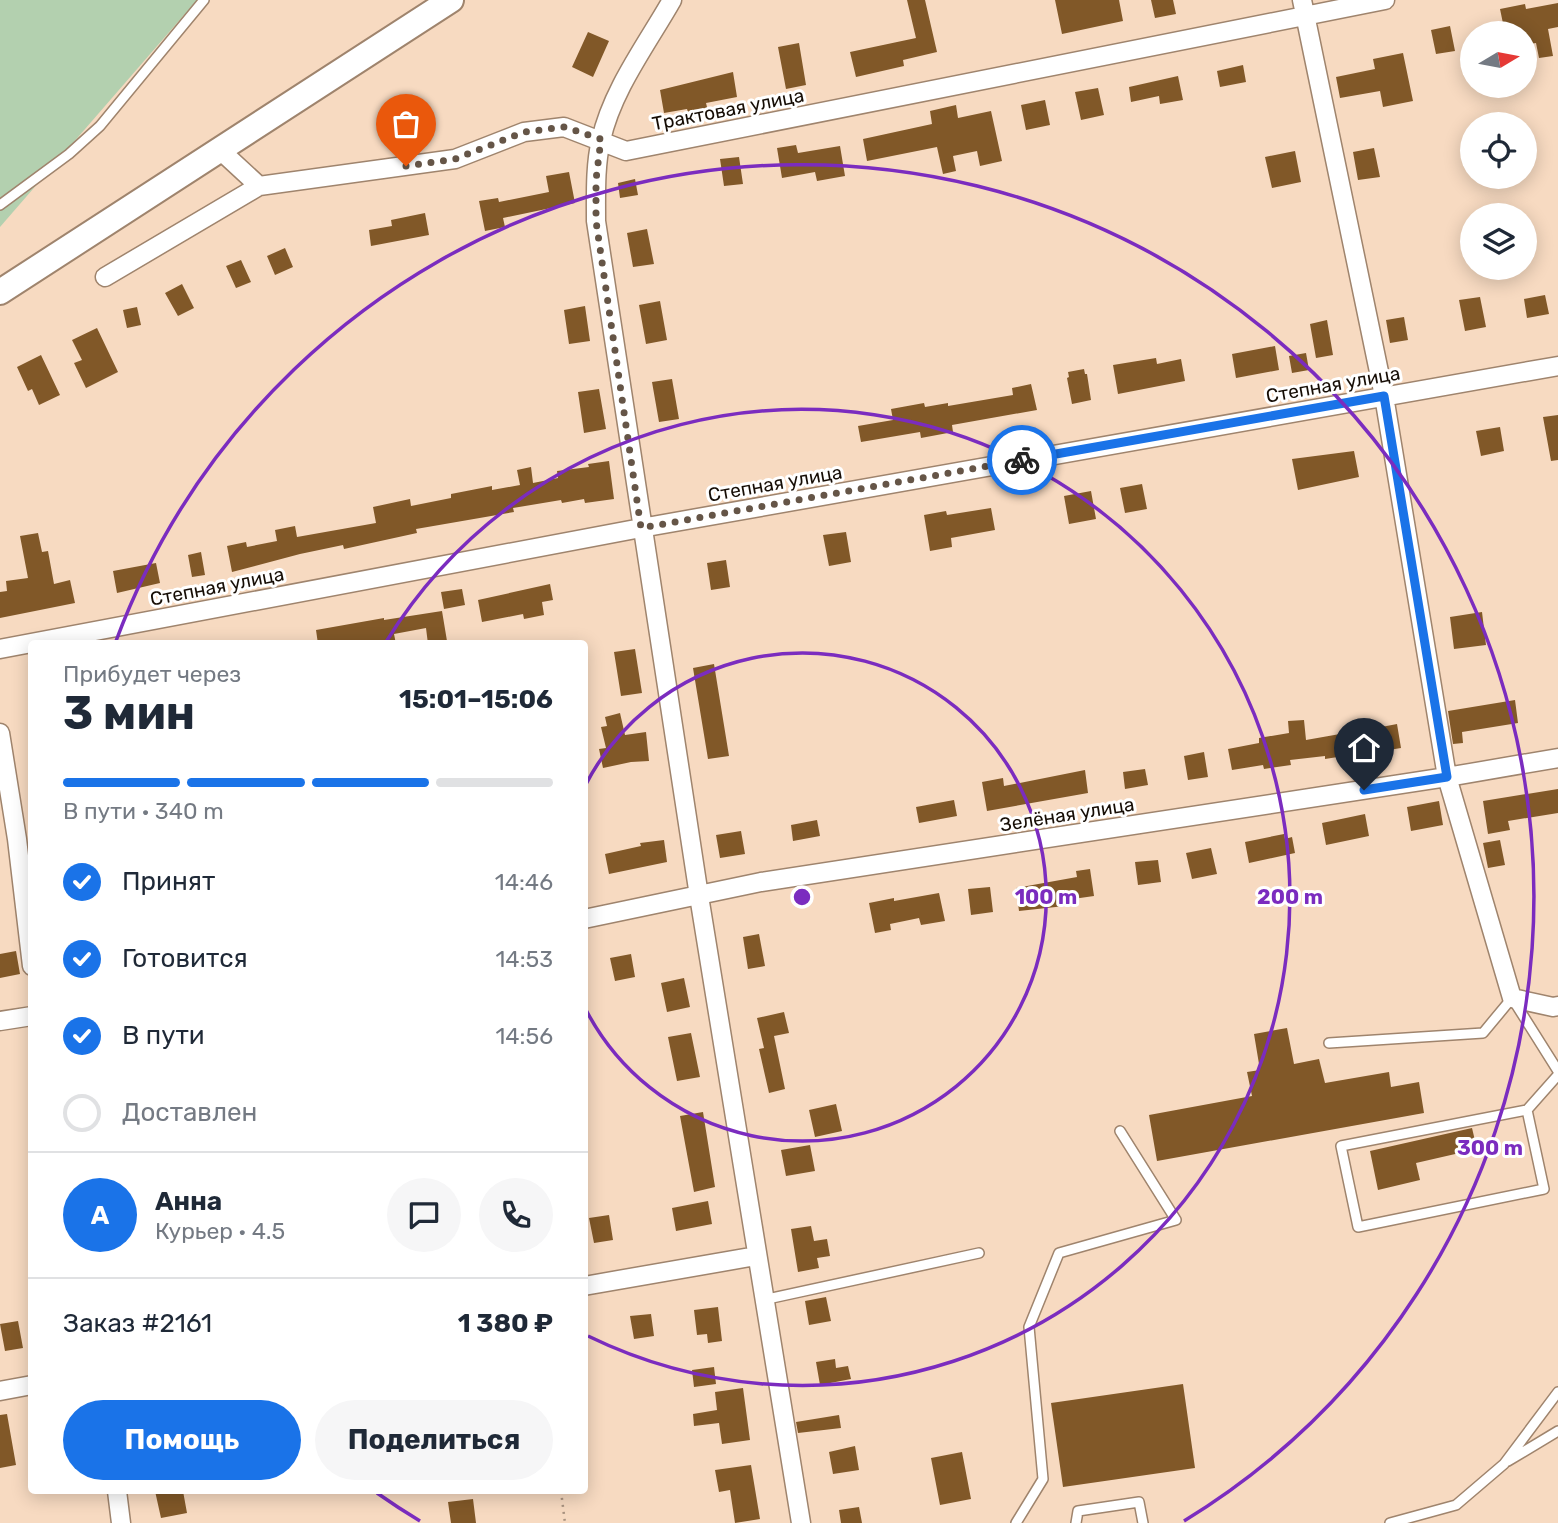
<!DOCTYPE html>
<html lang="ru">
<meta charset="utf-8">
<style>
body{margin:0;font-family:Rubik,sans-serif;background:#f6f6f7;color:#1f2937;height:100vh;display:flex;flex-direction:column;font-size:26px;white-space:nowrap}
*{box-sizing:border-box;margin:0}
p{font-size:23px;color:#747a83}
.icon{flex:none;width:38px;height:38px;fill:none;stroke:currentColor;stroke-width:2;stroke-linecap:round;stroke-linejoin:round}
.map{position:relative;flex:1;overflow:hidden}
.side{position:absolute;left:28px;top:640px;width:560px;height:854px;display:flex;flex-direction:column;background:#fff;border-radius:7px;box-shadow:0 4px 18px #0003}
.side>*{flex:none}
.needle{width:46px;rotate:80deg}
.fabs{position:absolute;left:1460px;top:21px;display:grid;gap:14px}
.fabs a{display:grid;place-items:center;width:77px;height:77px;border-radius:50%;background:#fff;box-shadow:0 4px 18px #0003;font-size:35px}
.pin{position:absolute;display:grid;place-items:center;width:60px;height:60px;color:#fff;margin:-72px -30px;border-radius:50% 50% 50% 0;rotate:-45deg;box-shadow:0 0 7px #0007}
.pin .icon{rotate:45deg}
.courier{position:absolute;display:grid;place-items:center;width:70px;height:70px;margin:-35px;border:5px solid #1a73e8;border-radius:50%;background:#fff;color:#222;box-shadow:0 2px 9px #0007}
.overview em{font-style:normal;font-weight:700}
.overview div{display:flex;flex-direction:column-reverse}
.overview{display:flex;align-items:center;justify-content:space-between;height:119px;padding:0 35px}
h1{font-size:46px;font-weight:700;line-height:52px}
.bar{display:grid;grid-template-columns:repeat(4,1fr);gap:10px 7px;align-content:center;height:84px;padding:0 35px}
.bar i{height:9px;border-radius:5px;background:#e0e1e3}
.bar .active{background:#1a73e8}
.bar p{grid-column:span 4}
.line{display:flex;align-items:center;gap:18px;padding:0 35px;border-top:2px solid #e0e1e3}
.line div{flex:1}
.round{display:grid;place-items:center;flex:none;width:74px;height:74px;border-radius:37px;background:#f6f6f7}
ol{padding:0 35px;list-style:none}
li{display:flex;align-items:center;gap:21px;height:77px}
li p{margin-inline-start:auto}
li .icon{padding:7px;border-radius:50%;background:#1a73e8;color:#fff;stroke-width:4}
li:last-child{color:#747a83}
li i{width:38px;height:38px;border:4px solid #e0e1e3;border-radius:50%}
.action{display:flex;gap:14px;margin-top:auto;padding:14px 35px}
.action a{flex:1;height:80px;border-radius:42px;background:#1a73e8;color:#fff;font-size:28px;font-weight:700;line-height:80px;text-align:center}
.action a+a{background:#f6f6f7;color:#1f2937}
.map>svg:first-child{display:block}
</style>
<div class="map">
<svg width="1558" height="1523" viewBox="0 0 1558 1523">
<rect width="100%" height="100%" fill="#f7dac1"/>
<path fill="#b3d0af" d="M0 0H197L0 227Z"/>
<path fill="#815828" d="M907 0H925L937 52 903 60 904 66 856 77 850 52 916 38Z
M1055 0H1119L1123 21 1062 34Z
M1151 0H1173L1176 14 1155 18Z
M1558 3V27L1548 29 1553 56 1539 58 1536 43 1524 45V33H1505L1500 9 1525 4 1526 9Z
M1450 26 1455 51 1436 54 1431 30Z
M588 32 609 41 593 77 572 67Z
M799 43 806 85 786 89 778 47Z
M1403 53 1413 101 1383 107 1380 91 1340 98 1336 77 1375 69 1373 59Z
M1243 65 1246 82 1220 87 1217 71Z
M733 72 737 97 706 103 708 111 689 115 687 109 664 113 660 90Z
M1178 76 1183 100 1160 104 1159 96 1131 102 1129 87Z
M1098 88 1104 115 1081 120 1075 92Z
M1045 100 1050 125 1026 130 1021 105Z
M956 105 958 118 991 111 1002 161 980 166 977 151 953 156 956 171 943 174 937 147 867 161 863 139 932 124 930 111Z
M428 106 435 131 411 139 403 114Z
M796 145 798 153 840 146 845 176 817 181 815 172 782 178 777 148Z
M1374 148 1380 177 1358 180 1353 152Z
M1295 151 1301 182 1272 188 1265 157Z
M739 157 743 184 724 186 720 159Z
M569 172 575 203 503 218 505 227 485 231 479 201 498 198 499 202 549 192 546 176Z
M635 179 638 195 620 198 618 183Z
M425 213 429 235 371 246 369 230 392 226 391 220Z
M647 229 654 264 633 267 627 233Z
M285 248 293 267 275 275 267 256Z
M241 260 251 282 236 288 226 266Z
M182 284 194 308 178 316 165 293Z
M1545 295 1549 314 1527 318 1524 299Z
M1480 297 1486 327 1465 331 1459 300Z
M660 301 667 340 646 344 639 305Z
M585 306 590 341 569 344 564 310Z
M137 307 141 325 127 328 123 310Z
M1404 317 1408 340 1390 343 1386 320Z
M1327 320 1333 355 1316 358 1310 324Z
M97 328 118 372 86 388 74 363 82 360 72 340Z
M1275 346 1279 370 1236 378 1232 354Z
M1306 353 1309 370 1292 373 1289 356Z
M41 355 60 395 39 405 32 389 28 391 17 367Z
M1156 358 1157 364 1181 359 1185 381 1118 394 1113 365Z
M1084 369 1085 374H1087L1091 400 1072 404 1067 378 1069 377 1068 372Z
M672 379 679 419 659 422 652 382Z
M1031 384 1037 410 952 425 953 432 921 438 920 432 861 442 858 426 893 420 891 409 924 403 925 407 948 403V406L1013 395 1012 388Z
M599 389 606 429 584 433 578 392Z
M1558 415V460L1551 461 1543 417Z
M1500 427 1504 451 1481 456 1476 431Z
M1354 451 1359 477 1298 490 1292 459Z
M609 461 614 499 585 503 584 499 562 503 561 500 513 508 514 512 416 529 417 533 344 549 343 545 300 554 232 572 227 546 246 542 247 547 277 541 275 530 295 526 297 537 376 523 373 507 410 499 411 506 451 498V494L492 486V490L520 485 517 470 531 467 533 483 558 478 557 471 589 467 588 464Z
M1142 484 1147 509 1125 513 1120 488Z
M1091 491 1096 519 1069 524 1064 496Z
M991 508 995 530 951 538 952 547 930 551 924 515 946 511 947 515Z
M846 532 851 562 829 566 823 535Z
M38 533 42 552 48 551 54 584 70 580 75 603 0 618V592L7 591 6 581 28 578 20 536Z
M201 552 205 575 192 577 188 555Z
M726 560 730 587 711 590 707 563Z
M156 563 160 583 117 593 113 571Z
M550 584 553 600 542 602 544 615 524 619 523 614 482 622 478 600Z
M462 589 465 605 444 609 441 592Z
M442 611 447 641H443L444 644H428L426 628 394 634 396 644H318L316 630 384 618V620Z
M1482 612 1486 645 1454 649 1450 617Z
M635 649 642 693 621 696 614 652Z
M714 664 729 756 708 759 693 668Z
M1515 700 1518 723 1462 732 1463 743 1453 744 1448 711Z
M620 713 625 735 646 732 649 761 631 762 603 768 599 749 606 748 601 727 607 726 605 717Z
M1304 720 1306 740 1340 734 1344 756 1325 759V756L1290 760 1291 765 1264 769 1263 765 1232 770 1228 749 1259 743V738L1289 733 1288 721Z
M1397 724 1401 748 1370 753 1366 730Z
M1204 752 1208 777 1188 780 1184 756Z
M1145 769 1148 785 1125 789 1123 772Z
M1085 770 1088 793 987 811 982 782 1003 778 1004 786Z
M1558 789V813L1508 821 1510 830 1488 834 1483 801Z
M954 800 957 816 919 823 916 807Z
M1439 801 1443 825 1411 831 1407 807Z
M1365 814 1369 836 1326 845 1322 823Z
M817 820 820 836 793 841 791 825Z
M741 831 745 854 720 858 716 835Z
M1284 834 1285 839 1292 837 1295 853 1249 863 1245 842Z
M664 840 667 862 609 874 605 854 641 846 640 843Z
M1500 840 1505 865 1488 868 1483 843Z
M1211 848 1217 874 1192 879 1186 853Z
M1158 860 1161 882 1138 885 1135 862Z
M1090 869 1094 896 1073 899 1074 905 1019 911 1016 888 1077 877 1076 871Z
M990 887 993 912 971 915 968 889Z
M939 893 945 921 921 925 919 918 890 924 891 930 875 933 869 903 894 898V901Z
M759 934 765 966 748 969 743 937Z
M16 951 20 974 0 978V954Z
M631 954 635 977 615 981 610 958Z
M684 978 690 1007 667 1012 661 983Z
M784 1012 789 1033 774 1036 785 1089 769 1093 759 1049 764 1048 757 1018Z
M1287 1028 1294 1064 1319 1059 1325 1083 1389 1072 1391 1087 1419 1082 1424 1113 1157 1161 1149 1115 1252 1096 1247 1072 1260 1070 1254 1034Z
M691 1033 700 1077 677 1081 668 1037Z
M836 1104 842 1131 815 1137 809 1110Z
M703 1112 715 1187 694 1192 680 1116Z
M1472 1128 1477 1149 1416 1163 1420 1180 1378 1190 1370 1151Z
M810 1145 815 1171 786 1176 781 1150Z
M708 1201 712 1224 676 1231 672 1208Z
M609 1215 613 1240 594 1243 589 1218Z
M811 1226 814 1241 827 1239 830 1256 817 1258 819 1268 798 1272 791 1229Z
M826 1297 831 1321 809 1325 805 1301Z
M718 1307 722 1341 708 1343 707 1334 697 1335 694 1310Z
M651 1314 654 1336 634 1339 630 1316Z
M18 1321 23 1348 5 1351 0 1324Z
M835 1359 836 1368 848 1366 851 1379 820 1385 816 1362Z
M714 1367 716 1384 694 1387 692 1370Z
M1183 1384 1195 1468 1063 1487 1051 1403Z
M743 1388 750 1440 722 1444 719 1423 694 1426 693 1414 717 1410 715 1392Z
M7 1414 16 1465 0 1468V1415Z
M839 1415 841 1428 798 1433 796 1422Z
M855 1446 859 1470 833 1474 829 1452Z
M962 1452 971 1499 940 1505 931 1458Z
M751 1465 760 1519 735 1523 730 1490 719 1492 715 1470Z
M155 1491H183L187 1513 161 1518Z
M473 1499 476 1523H451L448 1502Z
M859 1507 862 1523H841L839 1510Z"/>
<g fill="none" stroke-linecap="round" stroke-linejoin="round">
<defs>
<path id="service" d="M0 205 69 154 100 126 204 0
M1329 1043 1483 1033 1512 998 1558 1071
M1527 1110 1544 1189 1358 1227 1341 1146 1527 1110 1558 1075
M763 1300 979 1253
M1508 1461 1558 1431
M1016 1523 1043 1479 1029 1327 1059 1253 1176 1220 1120 1131
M1076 1523 1078 1511 1139 1502 1143 1523
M1390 1523 1456 1505 1504 1464 1558 1392"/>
<path id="minor" d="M672 0C647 44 612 90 601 140 595 166 596 194 596 221L699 896 801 1523
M1302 0 1384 396 1447 777 1512 998 1553 1007 1558 1006
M220 150 259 186
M105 277 259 186 455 159 524 132 564 127 626 151 1385 0
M0 649 641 528 1558 366
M0 733 17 839 32 966
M584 919 761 882 1447 777 1558 758
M0 1021 32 1016
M584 1286 756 1256
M0 1391 32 1385
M117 1491 121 1523"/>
<path id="secondary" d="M0 292 451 0"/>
</defs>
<use href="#service" stroke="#9f846d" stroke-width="12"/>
<use href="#minor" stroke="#9f846d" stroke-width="21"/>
<use href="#secondary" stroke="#9f846d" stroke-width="28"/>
<path stroke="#a99380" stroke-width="2.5" stroke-dasharray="2 5" stroke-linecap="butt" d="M561 1491 565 1523"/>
<use href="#service" stroke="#fff" stroke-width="9"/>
<use href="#minor" stroke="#fff" stroke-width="18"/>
<use href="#secondary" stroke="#fff" stroke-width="24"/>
</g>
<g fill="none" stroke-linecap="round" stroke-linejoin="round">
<path stroke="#655547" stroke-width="7" stroke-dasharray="0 12.6" d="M406 166 455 159 524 132 564 127 601 139 596 180V221L641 528 1022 460"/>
<path stroke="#1a73e8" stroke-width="9" d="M1022 460 1384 396 1447 777 1364 790"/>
</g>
<g fill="none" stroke="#7b2cbf" stroke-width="3.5">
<path d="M585 786A244 244 0 1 1 585 1008"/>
<path d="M386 642A488 488 0 1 1 588 1336"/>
<path d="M420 1521A732 732 0 0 1 377 1493M116 641A732 732 0 1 1 1184 1521"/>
</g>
<g text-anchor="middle" stroke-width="6" stroke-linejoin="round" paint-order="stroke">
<g font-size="19" fill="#160d05" stroke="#fff">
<text transform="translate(728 109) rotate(-11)" y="7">Трактовая улица</text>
<text transform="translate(1333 384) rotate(-10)" y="7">Степная улица</text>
<text transform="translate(775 483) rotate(-10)" y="7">Степная улица</text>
<text transform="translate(217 586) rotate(-11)" y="7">Степная улица</text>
<text transform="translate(1067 814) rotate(-9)" y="7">Зелёная улица</text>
</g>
</g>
<circle cx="802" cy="897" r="10" fill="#7b2cbf" stroke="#fff" stroke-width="3.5"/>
<g font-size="21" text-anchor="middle" font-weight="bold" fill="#7b2cbf" stroke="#fff" stroke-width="6" stroke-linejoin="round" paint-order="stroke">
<text x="1046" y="904">100 m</text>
<text x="1290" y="904">200 m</text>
<text x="1490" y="1155">300 m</text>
</g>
</svg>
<div class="fabs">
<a><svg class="needle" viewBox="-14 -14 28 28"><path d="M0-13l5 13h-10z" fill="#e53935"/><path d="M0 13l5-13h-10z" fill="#747a83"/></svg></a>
<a><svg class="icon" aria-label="locate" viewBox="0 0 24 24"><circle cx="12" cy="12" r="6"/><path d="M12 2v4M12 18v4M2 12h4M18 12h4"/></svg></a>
<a><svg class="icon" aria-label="layers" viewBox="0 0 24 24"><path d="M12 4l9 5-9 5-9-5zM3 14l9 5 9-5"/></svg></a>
</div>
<div class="pin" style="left:406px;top:166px;background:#ea580c"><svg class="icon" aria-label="bag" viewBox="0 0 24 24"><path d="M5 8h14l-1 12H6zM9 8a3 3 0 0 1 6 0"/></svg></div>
<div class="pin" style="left:1364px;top:790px;background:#1f2937"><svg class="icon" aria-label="home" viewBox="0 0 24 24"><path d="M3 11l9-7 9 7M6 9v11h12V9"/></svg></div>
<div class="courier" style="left:1022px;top:460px"><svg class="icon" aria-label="bike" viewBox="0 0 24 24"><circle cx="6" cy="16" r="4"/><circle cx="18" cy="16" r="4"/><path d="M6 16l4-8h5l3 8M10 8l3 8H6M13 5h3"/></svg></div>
<section class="side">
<div class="overview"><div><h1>3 мин</h1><p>Прибудет через</p></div><em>15:01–15:06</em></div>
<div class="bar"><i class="active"></i><i class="active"></i><i class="active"></i><i></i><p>В пути · 340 m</p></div>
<ol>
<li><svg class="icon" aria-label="check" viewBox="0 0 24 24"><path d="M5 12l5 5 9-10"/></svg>Принят<p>14:46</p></li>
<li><svg class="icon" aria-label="check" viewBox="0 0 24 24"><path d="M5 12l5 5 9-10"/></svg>Готовится<p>14:53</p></li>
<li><svg class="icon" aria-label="check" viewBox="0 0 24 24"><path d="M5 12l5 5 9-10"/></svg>В пути<p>14:56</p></li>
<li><i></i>Доставлен</li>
</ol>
<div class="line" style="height:126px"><b class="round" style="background:#1a73e8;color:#fff">А</b><div><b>Анна</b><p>Курьер · 4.5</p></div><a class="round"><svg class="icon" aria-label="chat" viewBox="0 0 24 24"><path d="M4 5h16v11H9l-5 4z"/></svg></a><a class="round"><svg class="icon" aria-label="phone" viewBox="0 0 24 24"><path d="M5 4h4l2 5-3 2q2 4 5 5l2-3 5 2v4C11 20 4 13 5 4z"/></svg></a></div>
<div class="line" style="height:91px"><div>Заказ #2161</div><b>1 380 ₽</b></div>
<div class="action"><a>Помощь</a><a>Поделиться</a></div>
</section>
</div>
